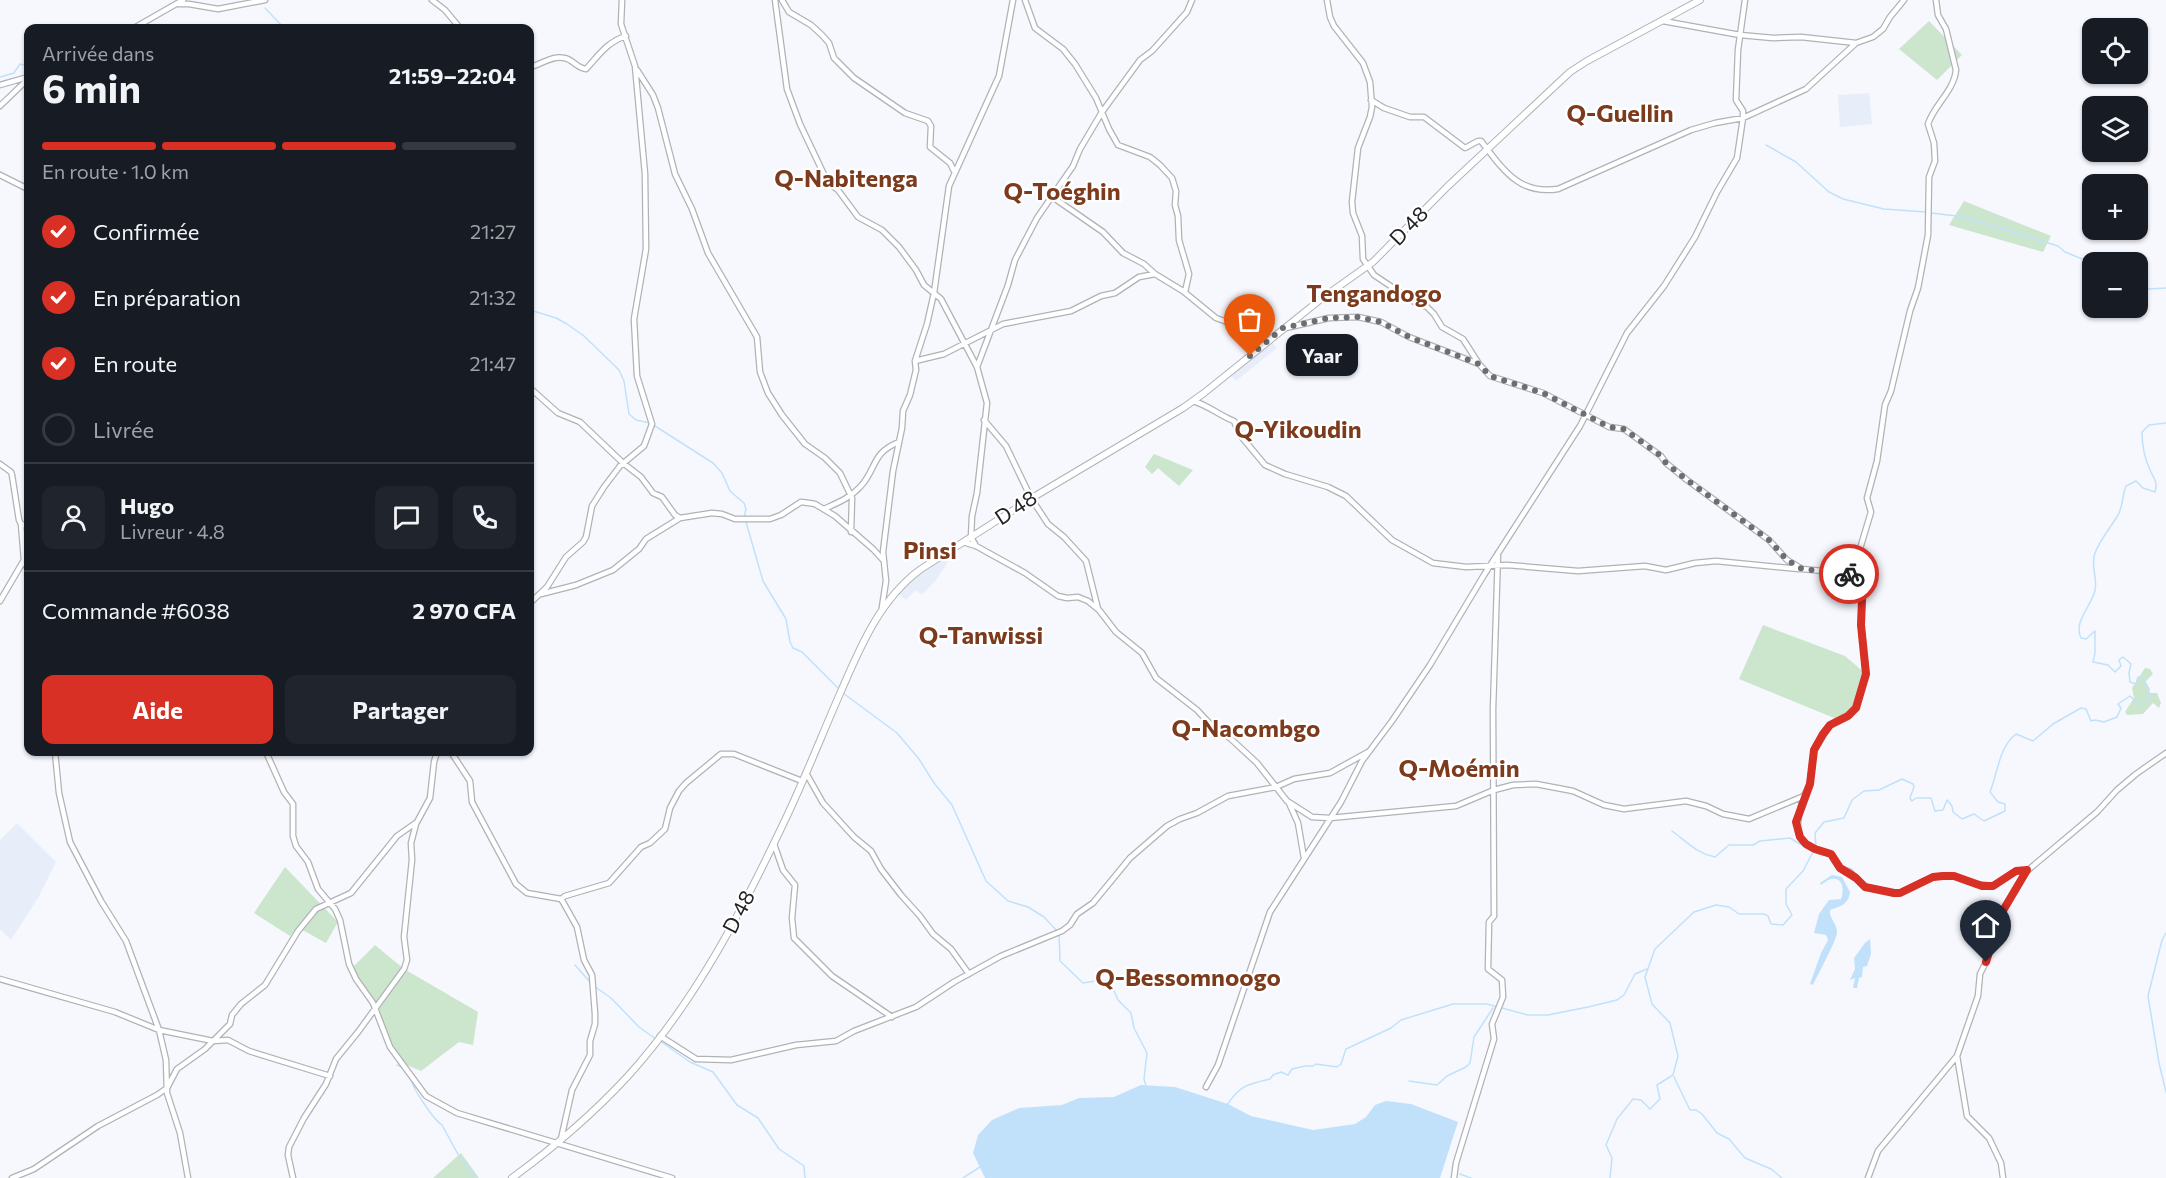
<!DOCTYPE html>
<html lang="fr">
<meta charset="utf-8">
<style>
body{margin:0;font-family:Commissioner,sans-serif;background:#20242c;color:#f1f3f6;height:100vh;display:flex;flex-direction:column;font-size:22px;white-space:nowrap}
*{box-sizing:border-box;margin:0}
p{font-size:20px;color:#9ea1a6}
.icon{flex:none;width:33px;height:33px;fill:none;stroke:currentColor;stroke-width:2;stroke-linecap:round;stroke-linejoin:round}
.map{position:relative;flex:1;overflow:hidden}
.side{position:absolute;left:24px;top:24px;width:510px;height:732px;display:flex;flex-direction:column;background:#171b24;border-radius:12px;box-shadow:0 2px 4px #0004}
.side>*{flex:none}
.tools{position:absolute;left:2082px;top:18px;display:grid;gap:12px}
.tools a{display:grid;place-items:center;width:66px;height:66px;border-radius:12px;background:#171b24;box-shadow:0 2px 4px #0004;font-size:30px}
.pin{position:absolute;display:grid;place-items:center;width:51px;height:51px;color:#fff;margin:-62px -26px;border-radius:50% 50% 50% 0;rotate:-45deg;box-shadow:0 0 6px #0007}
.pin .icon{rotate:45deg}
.courier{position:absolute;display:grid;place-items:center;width:60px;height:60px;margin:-30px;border:4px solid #d93025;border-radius:50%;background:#fff;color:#222;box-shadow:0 2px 8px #0007}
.bubble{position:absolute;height:42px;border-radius:12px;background:#171b24;box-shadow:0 2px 4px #0004;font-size:20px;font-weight:700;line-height:42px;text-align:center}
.summary em{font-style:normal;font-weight:700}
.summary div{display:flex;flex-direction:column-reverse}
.summary{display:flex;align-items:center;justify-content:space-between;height:102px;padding:0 18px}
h1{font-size:39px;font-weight:700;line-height:45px}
.bar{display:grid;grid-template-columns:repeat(4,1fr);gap:9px 6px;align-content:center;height:72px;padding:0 18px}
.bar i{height:8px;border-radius:4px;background:#363941}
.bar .current{background:#d93025}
.bar p{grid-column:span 4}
.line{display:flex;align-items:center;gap:15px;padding:0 18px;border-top:2px solid #363941}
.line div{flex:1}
.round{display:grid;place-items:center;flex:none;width:63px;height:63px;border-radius:12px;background:#20242c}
ol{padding:0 18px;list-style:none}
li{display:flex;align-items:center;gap:18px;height:66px}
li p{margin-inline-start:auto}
li .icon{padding:6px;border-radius:50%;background:#d93025;color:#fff;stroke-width:4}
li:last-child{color:#9ea1a6}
li i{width:33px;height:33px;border:3px solid #363941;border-radius:50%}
.primary-button{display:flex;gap:12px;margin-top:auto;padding:12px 18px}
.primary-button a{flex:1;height:69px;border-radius:12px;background:#d93025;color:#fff;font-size:24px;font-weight:700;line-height:69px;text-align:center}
.primary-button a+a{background:#20242c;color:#f1f3f6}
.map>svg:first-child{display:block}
</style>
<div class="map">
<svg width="2166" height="1178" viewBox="0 0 2166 1178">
<rect width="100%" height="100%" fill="#f6f8fe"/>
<path fill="#e8edfa" d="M1869 93 1872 124 1840 127 1838 95Z
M1270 339 1277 348 1236 381 1228 373Z
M948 552 951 557 936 580 922 595 915 590 906 600 896 592 905 582Z
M17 823 56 862 38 898 11 940 0 929V840Z"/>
<path fill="#cce5cd" d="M1929 21 1962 55 1937 80 1899 49Z
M1964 201 2051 236 2043 252 1949 225Z
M1154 454 1193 470 1179 486 1158 468 1152 474 1145 467Z
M1763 625 1845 656 1866 674 1859 702 1839 720 1739 679Z
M2145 668 2150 669 2153 674 2145 682 2150 693H2157L2161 703 2159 708 2153 703 2143 714 2127 715 2125 712 2134 698 2132 688Z
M285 867 338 922 326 943 297 927 290 936 254 913Z
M375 945 404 969 478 1012 473 1045 459 1042 421 1071 402 1063 390 1047 373 1004 351 969Z
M461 1153 479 1178H433Z"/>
<path fill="#c1e1fa" d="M1832 875 1842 877 1850 892C1848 905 1841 906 1830 910 1829 919 1837 923 1837 932 1838 938 1817 976 1813 985L1810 984 1821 953 1828 940 1826 935 1814 933 1819 914 1829 900 1841 899C1844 891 1844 877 1831 879 1827 880 1824 883 1821 885L1820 883Z
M1870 939 1871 954 1867 966 1863 967 1862 977 1859 978 1857 988H1853L1855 978 1850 980 1855 969 1854 958 1865 943Z
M1141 1085 1175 1087 1228 1104 1251 1116 1313 1130 1355 1124 1366 1117 1375 1105 1386 1101 1411 1104 1458 1122 1440 1178H985L973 1153 978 1135 992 1120 1019 1108 1062 1105 1079 1098 1114 1097Z"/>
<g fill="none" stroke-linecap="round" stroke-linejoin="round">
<path stroke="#c1e1fa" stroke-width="1.5" d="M265 8 284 28
M0 77 14 73 20 64 28 66
M1766 145 1796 162 1829 192 1843 199 1884 209 1926 212
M1931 213 1965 217 2058 246 2065 252 2092 263
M2138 285 2149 289 2166 288
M530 310 556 318 567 324 584 336 619 370 624 381 629 414 636 420 650 423
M655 426 713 463 722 473 730 491 744 503 746 509 744 517
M746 522 763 581 786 619 790 642 793 648 802 652 840 690
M843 693 897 733 919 759 934 783 952 805 986 881 1008 901 1028 907 1044 917 1059 933 1060 961 1083 983 1102 980 1111 984 1118 1000 1131 1013 1134 1028 1147 1053 1144 1079 1146 1086
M1672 831C1687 842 1696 853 1715 857L1729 845H1753L1760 841 1790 838 1813 852
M1816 847 1815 833 1824 822 1844 818 1852 800 1864 791 1879 790 1902 779 1913 784 1914 787 1910 798 1912 801 1916 798H1931L1935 811 1943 810 1947 800 1952 806 1953 812 1962 819 1974 814 1984 821 2005 811V804L1998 802 1990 792C1998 772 1999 747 2016 734L2033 741 2053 724 2081 708 2086 709 2091 721 2095 720 2104 722 2117 717 2121 708 2118 704 2130 696 2140 705 2148 699 2149 689 2142 677H2138L2136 684 2130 682 2129 673 2131 664 2123 657 2119 660 2121 666 2115 672 2108 665 2093 662 2095 653V631L2086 639 2081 638C2073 621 2092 606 2095 590 2098 578 2090 566 2095 553 2100 540 2109 529 2117 517 2123 508 2122 496 2126 486L2136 481 2143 488 2155 492C2158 482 2154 479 2150 470 2145 459 2142 444 2142 432L2149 425 2166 423
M2166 933 2162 940 2148 996 2159 1063 2166 1092
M575 965 590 982
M594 986 611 998 639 1027 656 1039
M660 1041 690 1062 713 1072 737 1105 758 1118 779 1149 804 1166 805 1178
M397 1065 404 1068
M1674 1077 1690 1110H1696L1702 1114 1717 1133 1729 1139 1745 1158 1771 1169 1782 1178
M411 1078C412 1088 433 1119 442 1125L459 1156 476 1178
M1409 1081 1437 1085 1447 1076 1466 1067 1470 1063 1474 1037 1493 1008
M1227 1105C1240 1085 1248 1084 1270 1079L1273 1075 1281 1072 1288 1075 1292 1069 1305 1066H1313L1316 1064 1337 1067 1341 1064 1346 1049 1391 1028 1401 1020 1453 1004H1487L1528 1015H1548L1588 1007 1617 1000 1624 995 1635 974 1647 969
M1460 1174 1471 1178
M963 1178 980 1167
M1610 1178 1612 1158 1606 1145 1617 1119 1633 1099 1641 1100 1650 1109 1660 1099 1657 1085 1673 1075 1678 1056 1670 1023 1652 1004 1645 977 1655 949 1694 912 1716 905 1729 907 1739 914H1764L1768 916 1771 924 1783 925 1792 915 1786 904V889L1803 871 1813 852"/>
<defs>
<path id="minor" d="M432 0 445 10 460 28
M775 0 787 89 800 124 828 183 838 190 858 217 882 230 899 247 916 270 924 285 941 299 977 367 987 403 977 493 972 516 971 537 976 546
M782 0 789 12 811 25 822 35 829 43 834 58 854 78 905 113 928 121 931 126 930 147 950 163 954 171
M1025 0 1035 28 1063 49 1075 64 1096 98 1109 129 1118 145 1150 157 1160 165 1172 178 1176 191 1175 205 1178 216 1179 240 1189 274 1185 292
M1327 0 1330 17 1334 26 1363 63 1370 82 1372 107 1370 117 1358 148 1352 202 1353 213 1362 236 1363 259 1374 275 1416 303 1427 307 1434 314 1442 327 1463 339 1479 364 1490 376 1543 393 1609 427 1624 429 1661 456 1666 463 1687 480 1769 540 1787 560 1802 569 1855 574
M178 4H189L218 9 265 0
M1663 21 1740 35 1773 38 1801 37 1856 43
M134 28 183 0
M530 67C540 65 553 55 564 58 573 59 576 68 586 69 599 55 607 42 626 36
M637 70 653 95 658 108 675 174 692 209 708 253 757 337 760 372 768 393 782 415 805 444 825 458 840 473 852 498 851 532
M0 85 28 77
M1371 100 1384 108 1410 117H1424L1465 148 1478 141H1481C1503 169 1518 195 1558 189L1691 130 1715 123 1743 118 1806 89 1856 43 1873 37 1883 29 1890 17 1904 0
M0 106 28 79
M0 175 28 189
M1051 196 1103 232 1123 253 1144 264 1155 274 1183 291 1216 318 1247 329 1262 346
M1286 328 1329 318 1358 317 1381 322 1409 337 1479 364
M915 361 944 354 1003 324 1071 311 1101 296 1115 293 1139 277 1155 274
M977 367 1008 285 1015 260 1037 218 1073 166 1080 149 1102 112 1140 60 1152 51 1187 12 1192 0
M530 388 558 413 580 422 623 463 641 477 653 493 662 497 675 515 680 518 712 513 722 514 735 519H770L781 515 801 502 809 503 815 504 835 516 873 549 884 561
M1193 401C1208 405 1220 416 1234 421L1240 435 1265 465 1285 474 1328 487 1346 496 1392 540 1433 563 1466 567 1507 565 1578 571 1645 566 1666 570 1695 563 1716 561 1799 569
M984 420 1006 446 1031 498 1048 524 1064 537 1086 561 1098 609
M0 464 11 472 12 475 19 520 21 524 28 526
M824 509C837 503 850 498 860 487 877 469 871 453 899 442
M963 542 976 546 1025 573 1058 596 1067 598 1078 597 1088 601 1099 610 1116 632 1142 653 1156 678 1197 710 1211 725 1231 739 1257 763 1287 801 1312 817 1330 818 1456 806 1494 790 1513 785 1536 784 1573 791 1604 805 1624 809 1686 801 1706 806 1723 814 1749 819 1804 796 1810 784 1814 750 1830 725 1848 715 1856 707 1866 674 1861 625 1862 599 1855 572 1856 562 1871 512 1867 498 1877 461 1885 405 1891 391 1910 311 1918 288 1928 235 1929 177 1935 161 1934 143 1928 124C1934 105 1954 91 1956 70L1946 29 1938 15 1936 0
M24 560 28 570
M541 594 576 585 613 570 639 549 646 539 680 518
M0 601 24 560 21 524
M530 603 547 587 566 557 583 542 586 537 592 506 604 487 620 466 644 446 652 424 637 376 634 319 646 249 645 174 635 66 621 24 622 0
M882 607 886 581 883 552 893 471 902 428 903 411 910 395 916 370 915 361 927 324 934 293 949 186 999 76 1013 0
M55 752 59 793 70 842 101 901 126 941 159 1030 166 1060 167 1093 180 1133 188 1178
M266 752 284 792 293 804V836L296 846 308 862 318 889 335 909 340 920 349 964 356 979 373 1003 390 1047 426 1096 457 1113 672 1178
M451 752 470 781 472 802 516 884 527 893 561 899 563 902 577 927 584 960 592 975 595 1014V1024L590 1041V1055L572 1090 561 1139
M806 773 823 803 854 837 871 851 881 869 901 895 920 916 933 934 951 949 969 974
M1804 796C1795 828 1790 846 1831 854L1840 868 1850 872 1865 887 1895 893H1900L1933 877 1943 876H1954L1976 884 1993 886 2016 871H2027
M1289 803 1298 823 1304 858
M774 844 783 870 795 885 792 918 794 938 832 976 892 1017
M561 899 565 896 609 883 641 847 650 843 665 829 670 808 679 791 686 783 721 754H734L802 781
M0 979 115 1012 159 1030 213 1041 228 1040 249 1051 330 1076
M660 1036 696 1059 731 1060 796 1045 836 1041 854 1031 916 1007 954 982 1001 956 1062 931 1070 925 1077 914 1093 903 1130 858 1167 826 1180 819 1197 813 1228 796 1276 787 1294 779 1330 773 1368 752
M1206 1087 1218 1065 1270 912 1341 802 1362 761 1392 721 1430 665 1484 575 1580 426 1627 333 1664 286 1695 237 1717 192 1737 158 1743 118V111L1736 100 1738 50 1745 0
M12 1178 34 1169 98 1126 157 1095 167 1088 177 1069 205 1049 230 1024 232 1015 241 1004 265 985 298 931 316 909 351 893 397 836 417 822 430 798 434 762 437 752
M293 1178 288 1155 289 1147 304 1118 326 1084 336 1059 358 1032 404 969 407 960 404 937 412 860 411 843 416 824
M1454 1178 1456 1163 1494 1039 1492 1024 1503 997 1502 980 1488 969 1489 922 1494 916 1493 709 1498 553
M1868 1178 1878 1151 1957 1056
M2003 1178 2001 1163 1989 1138 1967 1116 1957 1056 1978 996 1980 974 1986 962 2001 913 2027 871 2097 812 2117 790 2136 774 2166 753"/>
<path id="tertiary" d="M512 1178C553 1148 593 1114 628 1076 696 1001 743 909 786 818 806 776 823 732 842 689 861 645 881 598 921 569L1037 495 1183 408 1204 393 1321 299 1373 262 1447 187 1570 72 1587 61 1700 0"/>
</defs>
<use href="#minor" stroke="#b0b2b7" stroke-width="7"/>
<use href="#tertiary" stroke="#b0b2b7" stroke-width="8"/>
<use href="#minor" stroke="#fff" stroke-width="4.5"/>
<use href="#tertiary" stroke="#fff" stroke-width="6"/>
</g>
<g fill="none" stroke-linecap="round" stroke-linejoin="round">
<path stroke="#6d6e71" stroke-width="6" stroke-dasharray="0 10.8" d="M1250 356 1283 328 1329 318 1358 317 1381 322 1409 337 1479 364 1490 376 1543 393 1609 427 1624 429 1661 456 1666 463 1687 480 1769 540 1787 560 1802 569 1849 574"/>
<path stroke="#d93025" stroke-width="8" d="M1849 574H1855L1862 599 1861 625 1866 674 1856 708 1848 716 1830 725 1823 734 1814 750 1810 784 1796 822 1800 837 1806 844 1815 849 1831 854 1840 868 1856 878 1865 887 1894 893H1900L1933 877 1943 876H1954L1982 886H1993L2016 871 2027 870 2001 914 1986 962"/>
</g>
<g text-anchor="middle" stroke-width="4.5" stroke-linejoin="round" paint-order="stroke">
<g font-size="21" fill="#232325" stroke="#fff">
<text transform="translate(1409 226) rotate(-46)" y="7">D 48</text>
<text transform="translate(1016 508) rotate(-33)" y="7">D 48</text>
<text transform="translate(739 912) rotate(-63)" y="7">D 48</text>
</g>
<g font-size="24" font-weight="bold" fill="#7c3b1d" stroke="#fff">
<text x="1620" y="122">Q-Guellin</text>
<text x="846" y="187">Q-Nabitenga</text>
<text x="1062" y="200">Q-Toéghin</text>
<text x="1374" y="302">Tengandogo</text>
<text x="1298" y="438">Q-Yikoudin</text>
<text x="930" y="559">Pinsi</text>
<text x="981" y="644">Q-Tanwissi</text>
<text x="1246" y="737">Q-Nacombgo</text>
<text x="1459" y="777">Q-Moémin</text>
<text x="1188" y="986">Q-Bessomnoogo</text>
</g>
</g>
</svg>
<div class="tools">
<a><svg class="icon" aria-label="locate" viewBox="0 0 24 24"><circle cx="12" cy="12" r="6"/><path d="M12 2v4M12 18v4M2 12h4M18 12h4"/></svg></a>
<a><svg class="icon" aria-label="layers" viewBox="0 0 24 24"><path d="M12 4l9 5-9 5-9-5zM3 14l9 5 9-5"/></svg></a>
<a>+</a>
<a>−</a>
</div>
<div class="pin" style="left:1250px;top:356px;background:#ea580c"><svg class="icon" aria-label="bag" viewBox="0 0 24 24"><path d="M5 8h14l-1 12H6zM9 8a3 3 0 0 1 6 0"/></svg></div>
<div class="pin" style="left:1986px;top:962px;background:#1f2937"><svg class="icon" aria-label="home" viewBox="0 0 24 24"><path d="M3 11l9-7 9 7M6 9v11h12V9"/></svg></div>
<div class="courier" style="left:1849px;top:574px"><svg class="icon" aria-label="bike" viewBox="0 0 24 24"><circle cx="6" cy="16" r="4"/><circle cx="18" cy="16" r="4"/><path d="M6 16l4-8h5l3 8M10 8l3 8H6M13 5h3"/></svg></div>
<div class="bubble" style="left:1286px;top:334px;width:72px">Yaar</div>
<section class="side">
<div class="summary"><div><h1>6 min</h1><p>Arrivée dans</p></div><em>21:59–22:04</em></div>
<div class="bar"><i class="current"></i><i class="current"></i><i class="current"></i><i></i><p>En route · 1.0 km</p></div>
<ol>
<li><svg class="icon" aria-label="check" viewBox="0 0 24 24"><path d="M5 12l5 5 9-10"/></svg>Confirmée<p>21:27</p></li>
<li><svg class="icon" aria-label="check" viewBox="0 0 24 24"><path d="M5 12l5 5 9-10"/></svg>En préparation<p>21:32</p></li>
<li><svg class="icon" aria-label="check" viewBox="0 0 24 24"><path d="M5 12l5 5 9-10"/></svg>En route<p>21:47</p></li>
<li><i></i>Livrée</li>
</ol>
<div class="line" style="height:108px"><a class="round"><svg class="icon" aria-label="person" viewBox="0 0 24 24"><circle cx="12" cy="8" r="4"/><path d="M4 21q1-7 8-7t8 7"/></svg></a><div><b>Hugo</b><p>Livreur · 4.8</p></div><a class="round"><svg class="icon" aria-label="chat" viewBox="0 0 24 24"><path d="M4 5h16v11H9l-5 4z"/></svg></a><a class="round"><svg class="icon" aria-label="phone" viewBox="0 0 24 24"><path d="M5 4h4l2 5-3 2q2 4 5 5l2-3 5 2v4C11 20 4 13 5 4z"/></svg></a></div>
<div class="line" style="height:78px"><div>Commande #6038</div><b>2 970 CFA</b></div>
<div class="primary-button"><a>Aide</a><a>Partager</a></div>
</section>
</div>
